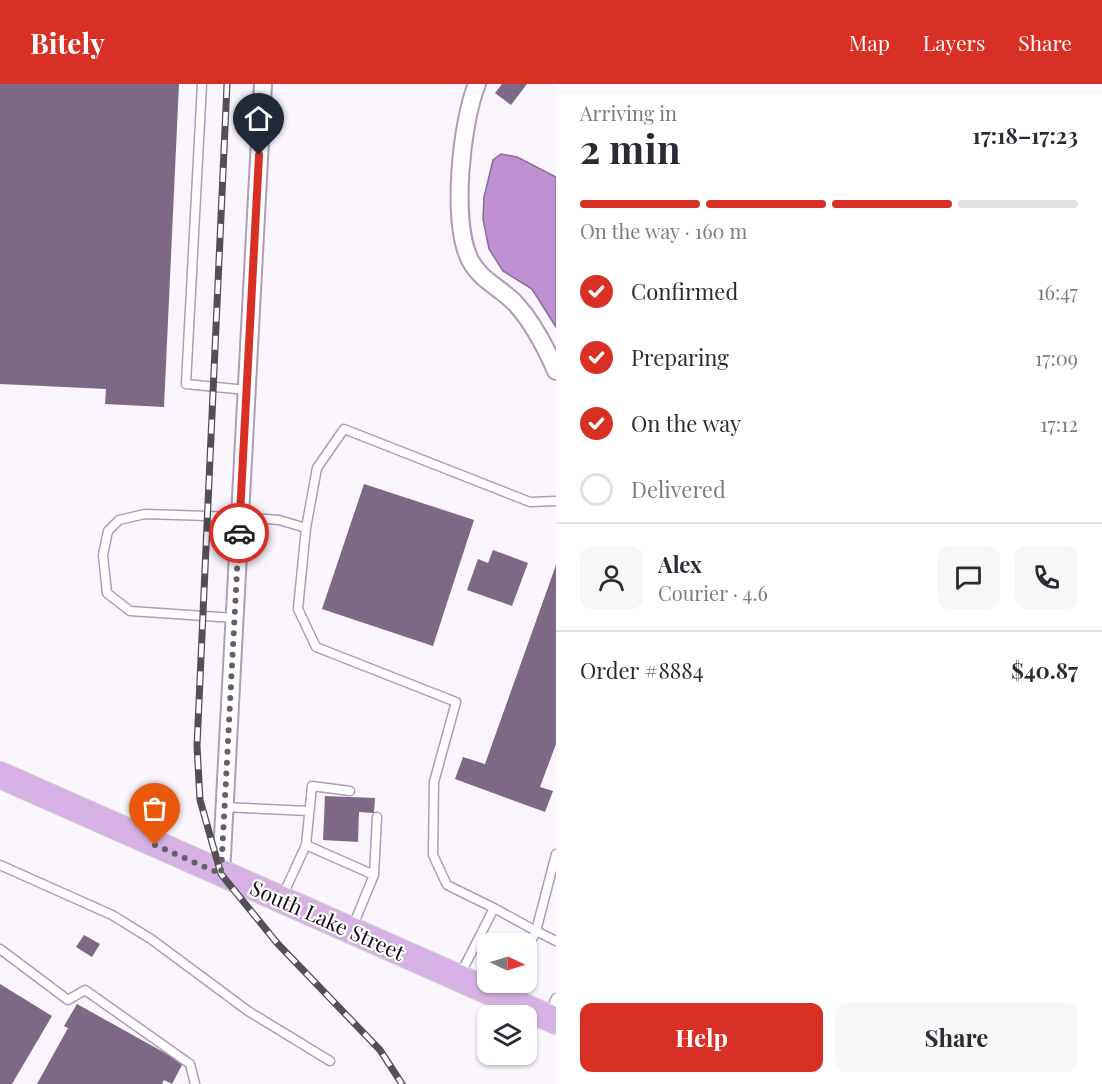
<!DOCTYPE html>
<meta charset="utf-8">
<style>
body{margin:0;font-family:"Playfair Display",serif;background:#f7f7f7;color:#2b2b33;height:100vh;display:flex;flex-direction:column;font-size:22px;white-space:nowrap}
*{box-sizing:border-box;margin:0}
p{font-size:20px;color:#7c7c81}
.icon{flex:none;width:33px;height:33px;fill:none;stroke:currentColor;stroke-width:2;stroke-linecap:round;stroke-linejoin:round}
.map{position:relative;flex:1;overflow:hidden}
.details{display:flex;flex-direction:column;background:#fff;width:546px}
.details>*{flex:none}
.needle{width:39px;rotate:94deg}
.buttons{position:absolute;left:477px;top:849px;display:grid;gap:12px}
.buttons a{display:grid;place-items:center;width:60px;height:60px;border-radius:12px;background:#fff;box-shadow:0 2px 4px #0004;font-size:30px}
.pin{position:absolute;display:grid;place-items:center;width:51px;height:51px;color:#fff;margin:-62px -26px;border-radius:50% 50% 50% 0;rotate:-45deg;box-shadow:0 0 6px #0007}
.pin .icon{rotate:45deg}
.courier{position:absolute;display:grid;place-items:center;width:60px;height:60px;margin:-30px;border:4px solid #d93025;border-radius:50%;background:#fff;color:#222;box-shadow:0 2px 8px #0007}
.overview em{font-style:normal;font-weight:700}
.overview div{display:flex;flex-direction:column-reverse}
.overview{display:flex;align-items:center;justify-content:space-between;height:102px;padding:0 24px}
h1{font-size:39px;font-weight:700;line-height:45px}
.bar{display:grid;grid-template-columns:repeat(4,1fr);gap:9px 6px;align-content:center;height:72px;padding:0 24px}
.bar i{height:8px;border-radius:4px;background:#e1e1e2}
.bar .on{background:#d93025}
.bar p{grid-column:span 4}
.line{display:flex;align-items:center;gap:15px;padding:0 24px;border-top:2px solid #e1e1e2}
.line div{flex:1}
.round{display:grid;place-items:center;flex:none;width:63px;height:63px;border-radius:12px;background:#f7f7f7}
ol{padding:0 24px;list-style:none}
li{display:flex;align-items:center;gap:18px;height:66px}
li p{margin-inline-start:auto}
li .icon{padding:6px;border-radius:50%;background:#d93025;color:#fff;stroke-width:4}
li:last-child{color:#7c7c81}
li i{width:33px;height:33px;border:3px solid #e1e1e2;border-radius:50%}
.button{display:flex;gap:12px;margin-top:auto;padding:12px 24px}
.button a{flex:1;height:69px;border-radius:12px;background:#d93025;color:#fff;font-size:24px;font-weight:700;line-height:69px;text-align:center}
.button a+a{background:#f7f7f7;color:#2b2b33}
header{display:flex;align-items:center;gap:36px;box-sizing:border-box;height:84px;padding:0 30px;background:#d93025;color:#fff}
header strong{font-size:28px}
nav{display:flex;gap:33px;margin-inline-start:auto;font-size:21px}
main{display:flex;flex:1;min-height:0}
.map>svg:first-child{display:block}
</style>
<header>
<strong>Bitely</strong>
<nav><a>Map</a><a>Layers</a><a>Share</a></nav>
</header>
<main>
<div class="map">
<svg width="556" height="1000" viewBox="0 0 556 1000">
<rect width="100%" height="100%" fill="#fbf6fd"/>
<path fill="#bf91d2" stroke="#8c699a" stroke-width="1.5" d="M501 70 517 73 556 93V243L532 205 503 187 489 165 483 135 484 113 493 76Z"/>
<path fill="#7d6985" d="M0 0H179L164 323 105 320 106 305 0 300Z
M502 0H527L511 21 495 9Z
M364 400 474 436 433 562 322 525Z
M493 466 528 479 512 522 467 506 478 475 488 479Z
M556 481V660L540 703 553 707 545 728 455 695 463 673 485 680Z
M325 712 375 714 374 729 359 728 358 758 323 756Z
M84 851 100 860 92 873 76 863Z
M0 900 52 932 12 1000H0Z
M77 920 183 979 172 1000 164 996 162 1000H37L68 944 64 942Z"/>
<g fill="none" stroke-linecap="round" stroke-linejoin="round">
<defs>
<path id="lane" d="M202 0 186 300 246 306
M306 444 317 384 344 345 530 418 556 417
M234 534 130 527 107 509 103 471 108 447 119 436 145 430 239 433 279 436 306 444 298 525 316 563 456 618 434 698 433 771 447 801 494 824 460 891
M224 723 309 727
M306 761 374 791
M556 770 536 847 556 857
M0 781 112 831 151 855 248 927 330 977
M282 813 306 761 312 702 350 707
M494 824 536 847 526 868
M352 844 374 791 377 733
M0 865 68 916 85 906 190 980 195 1000
M549 930 556 914"/>
<path id="street" d="M477 0C461 39 451 138 470 176 480 196 501 204 516 220 533 239 546 264 556 287
M221 790 263 0"/>
<path id="primary" d="M0 691 556 937"/>
</defs>
<use href="#lane" stroke="#b09bb9" stroke-width="11"/>
<use href="#street" stroke="#b09bb9" stroke-width="20"/>
<use href="#primary" stroke="#d5d3d5" stroke-width="28"/>
<use href="#lane" stroke="#fff" stroke-width="8"/>
<use href="#street" stroke="#fff" stroke-width="16"/>
<use href="#primary" stroke="#d5b2e3" stroke-width="26"/>
<defs>
<path id="rail" d="M227 0 197 662 200 716 221 790 277 859 380 966 402 1000"/>
</defs>
<use href="#rail" stroke="#554e57" stroke-width="7"/>
<use href="#rail" stroke="#fff" stroke-width="4.5" stroke-dasharray="14" stroke-linecap="butt"/>
</g>
<g fill="none" stroke-linecap="round" stroke-linejoin="round">
<path stroke="#655f68" stroke-width="6" stroke-dasharray="0 10.8" d="M155 761 221 790 239 449"/>
<path stroke="#d93025" stroke-width="8" d="M239 449 259 71"/>
</g>
<g text-anchor="middle" stroke-width="4.5" stroke-linejoin="round" paint-order="stroke">
<g font-size="21" fill="#140d17" stroke="#fff">
<text transform="translate(327 837) rotate(24)" y="7">South Lake Street</text>
</g>
</g>
</svg>
<div class="buttons">
<a><svg class="needle" viewBox="-14 -14 28 28"><path d="M0-13l5 13h-10z" fill="#e53935"/><path d="M0 13l5-13h-10z" fill="#7c7c81"/></svg></a>
<a><svg class="icon" aria-label="layers" viewBox="0 0 24 24"><path d="M12 4l9 5-9 5-9-5zM3 14l9 5 9-5"/></svg></a>
</div>
<div class="pin" style="left:155px;top:761px;background:#ea580c"><svg class="icon" aria-label="bag" viewBox="0 0 24 24"><path d="M5 8h14l-1 12H6zM9 8a3 3 0 0 1 6 0"/></svg></div>
<div class="pin" style="left:259px;top:71px;background:#1f2937"><svg class="icon" aria-label="home" viewBox="0 0 24 24"><path d="M3 11l9-7 9 7M6 9v11h12V9"/></svg></div>
<div class="courier" style="left:239px;top:449px"><svg class="icon" aria-label="car" viewBox="0 0 24 24"><path d="M5 17H2v-5l4-1 3-4h7l3 4 3 1v5h-3M9 17h6M6 11h13"/><circle cx="7" cy="17" r="2"/><circle cx="17" cy="17" r="2"/></svg></div>
</div>
<section class="details">
<div class="overview"><div><h1>2 min</h1><p>Arriving in</p></div><em>17:18–17:23</em></div>
<div class="bar"><i class="on"></i><i class="on"></i><i class="on"></i><i></i><p>On the way · 160 m</p></div>
<ol>
<li><svg class="icon" aria-label="check" viewBox="0 0 24 24"><path d="M5 12l5 5 9-10"/></svg>Confirmed<p>16:47</p></li>
<li><svg class="icon" aria-label="check" viewBox="0 0 24 24"><path d="M5 12l5 5 9-10"/></svg>Preparing<p>17:09</p></li>
<li><svg class="icon" aria-label="check" viewBox="0 0 24 24"><path d="M5 12l5 5 9-10"/></svg>On the way<p>17:12</p></li>
<li><i></i>Delivered</li>
</ol>
<div class="line" style="height:108px"><a class="round"><svg class="icon" aria-label="person" viewBox="0 0 24 24"><circle cx="12" cy="8" r="4"/><path d="M4 21q1-7 8-7t8 7"/></svg></a><div><b>Alex</b><p>Courier · 4.6</p></div><a class="round"><svg class="icon" aria-label="chat" viewBox="0 0 24 24"><path d="M4 5h16v11H9l-5 4z"/></svg></a><a class="round"><svg class="icon" aria-label="phone" viewBox="0 0 24 24"><path d="M5 4h4l2 5-3 2q2 4 5 5l2-3 5 2v4C11 20 4 13 5 4z"/></svg></a></div>
<div class="line" style="height:78px"><div>Order #8884</div><b>$40.87</b></div>
<div class="button"><a>Help</a><a>Share</a></div>
</section>
</main>
